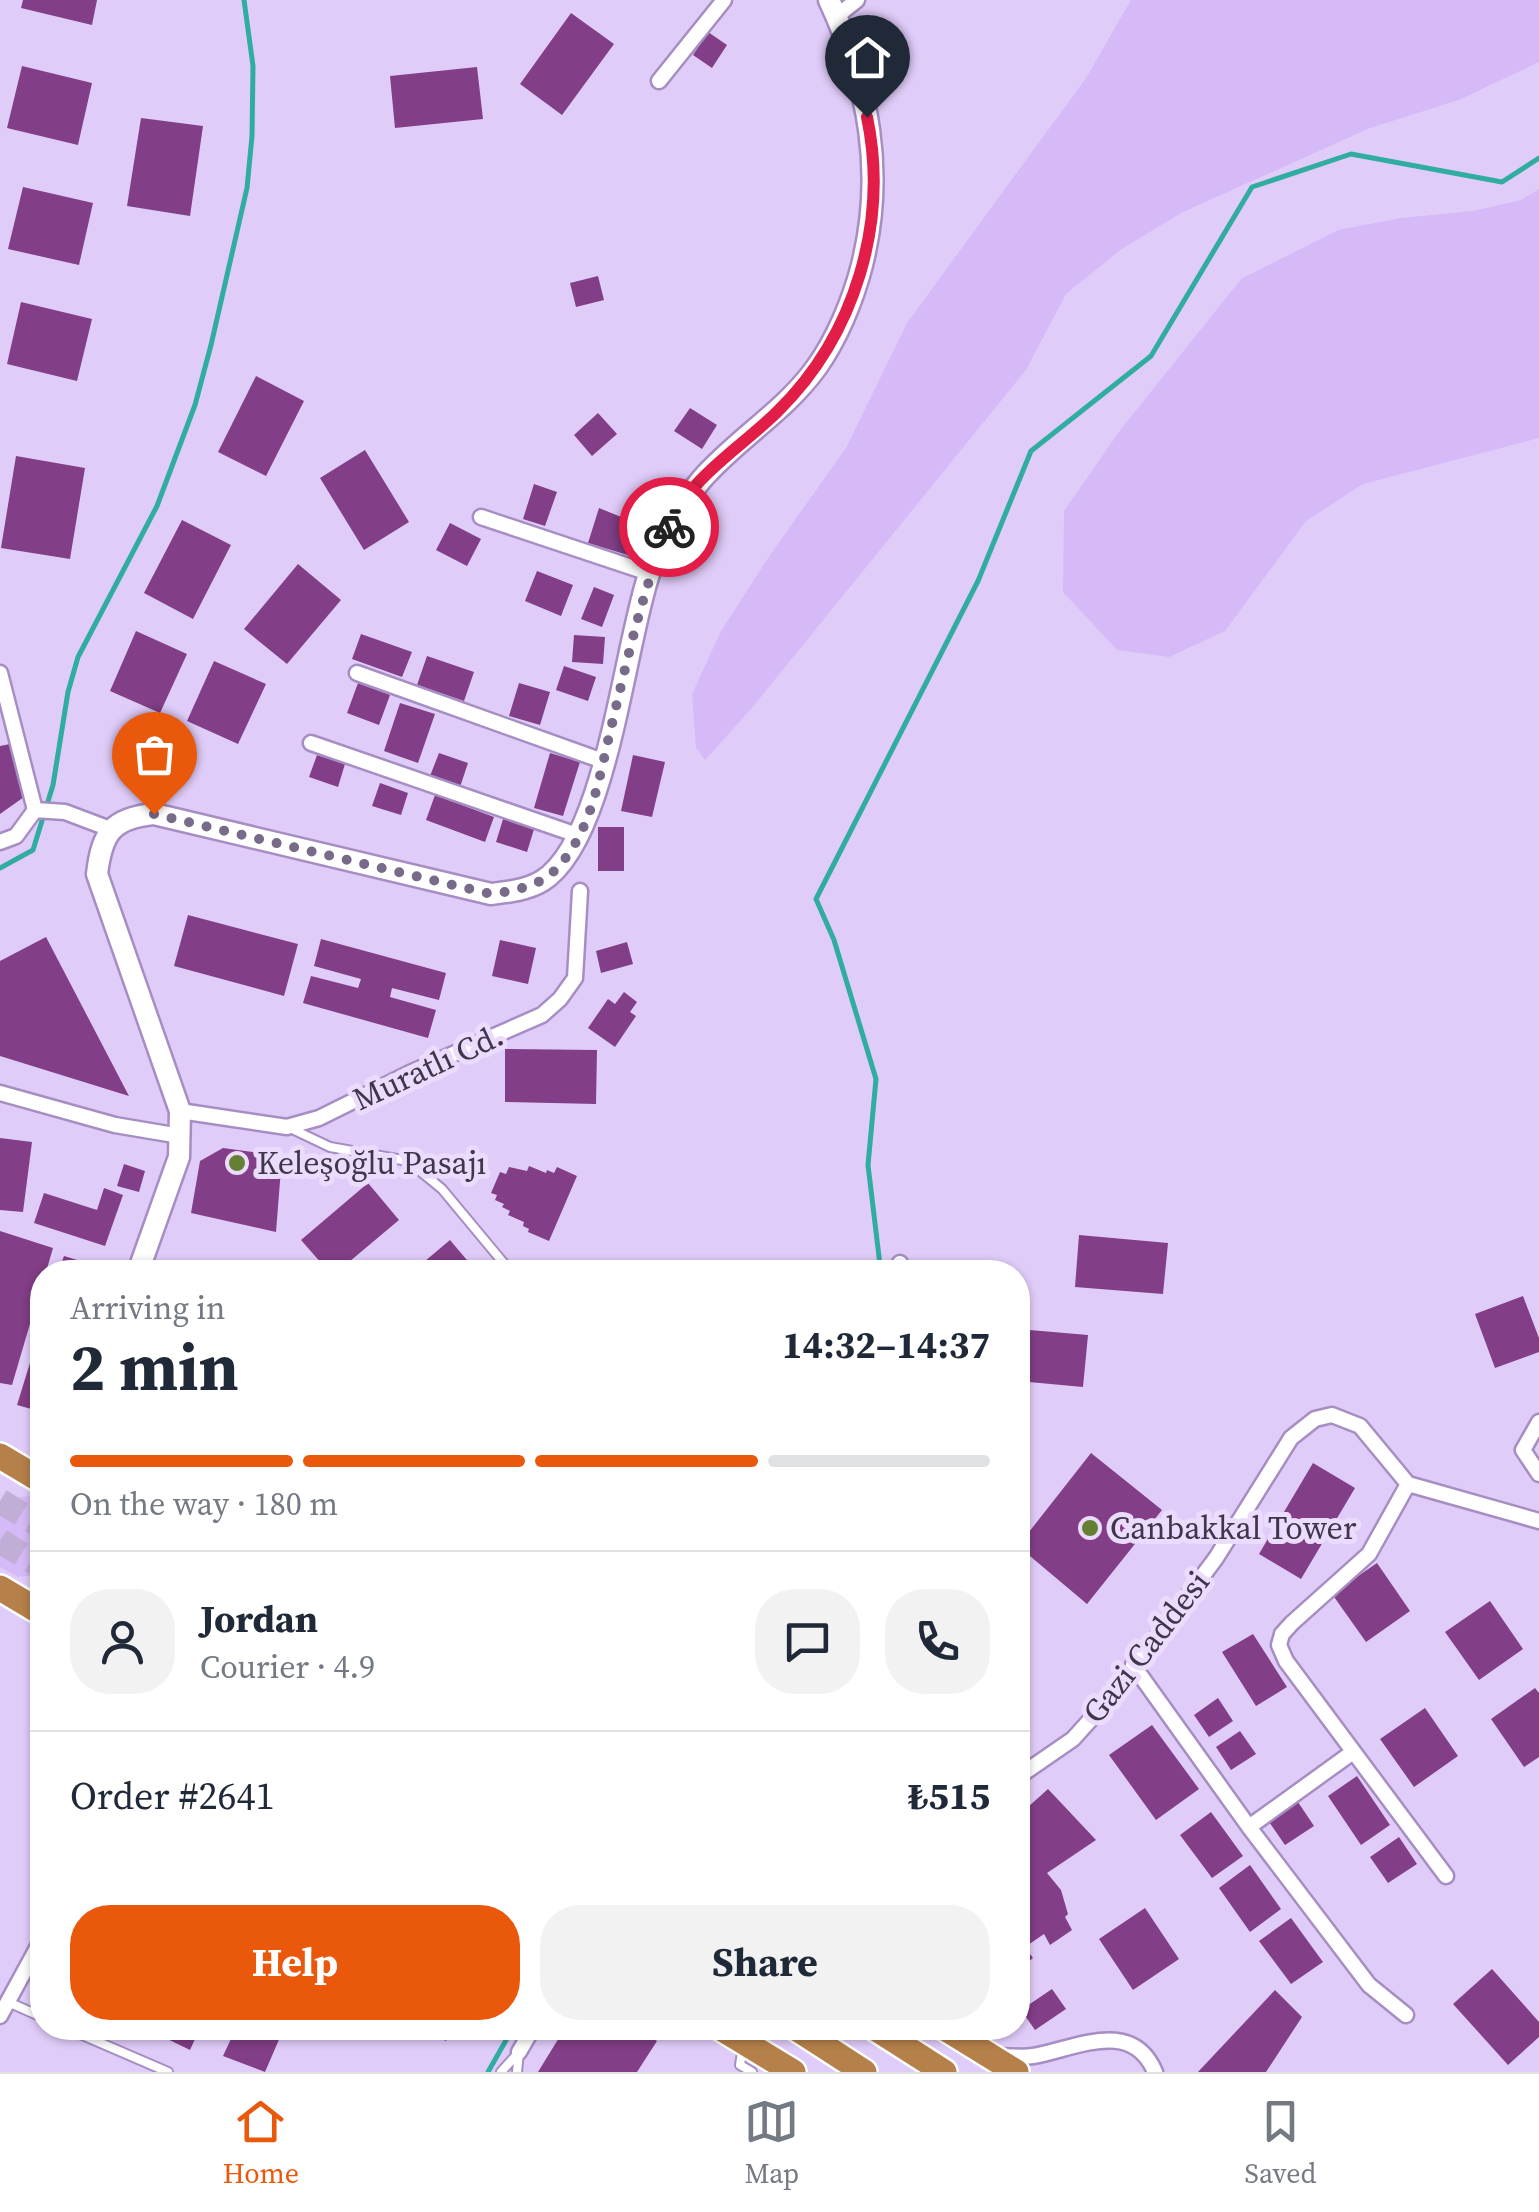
<!DOCTYPE html>
<meta charset="utf-8">
<style>
body{margin:0;font-family:"Source Serif 4",serif;background:#f2f2f3;color:#1f2937;height:100vh;display:flex;flex-direction:column;font-size:38px;white-space:nowrap}
*{box-sizing:border-box;margin:0}
p{font-size:32px;color:#747a83}
.icon{flex:none;width:55px;height:55px;fill:none;stroke:currentColor;stroke-width:2;stroke-linecap:round;stroke-linejoin:round}
.map{position:relative;flex:1;overflow:hidden}
.side{position:absolute;left:30px;top:1260px;width:1000px;height:780px;display:flex;flex-direction:column;background:#fff;border-radius:40px;box-shadow:0 2px 8px #0004}
.side>*{flex:none}
.pin{position:absolute;display:grid;place-items:center;width:85px;height:85px;color:#fff;margin:-102px -42px;border-radius:50% 50% 50% 0;rotate:-45deg;box-shadow:0 0 10px #0007}
.pin .icon{rotate:45deg}
.courier{position:absolute;display:grid;place-items:center;width:100px;height:100px;margin:-50px;border:8px solid #e11d48;border-radius:50%;background:#fff;color:#222;box-shadow:0 2px 12px #0007}
.headline em{font-style:normal;font-weight:700}
.headline div{display:flex;flex-direction:column-reverse}
.headline{display:flex;align-items:center;justify-content:space-between;height:170px;padding:0 40px}
h1{font-size:65px;font-weight:700;line-height:75px}
.bar{display:grid;grid-template-columns:repeat(4,1fr);gap:15px 10px;align-content:center;height:120px;padding:0 40px}
.bar i{height:12px;border-radius:8px;background:#e0e1e3}
.bar .active{background:#ea580c}
.bar p{grid-column:span 4}
.line{display:flex;align-items:center;gap:25px;padding:0 40px;border-top:2px solid #e0e1e3}
.line div{flex:1}
.round{display:grid;place-items:center;flex:none;width:105px;height:105px;border-radius:40px;background:#f2f2f3}
.cta{display:flex;gap:20px;margin-top:auto;padding:20px 40px}
.cta a{flex:1;height:115px;border-radius:40px;background:#ea580c;color:#fff;font-size:40px;font-weight:700;line-height:115px;text-align:center}
.cta a+a{background:#f2f2f3;color:#1f2937}
.menu{display:flex;justify-content:space-around;align-items:center;height:140px;border-top:2px solid #e0e1e3;background:#fff;font-size:28px;color:#747a83}
.menu a{display:grid;justify-items:center;gap:5px}
.menu .active{color:#ea580c}
.map>svg:first-child{display:block}
</style>
<div class="map">
<svg width="1539" height="2072" viewBox="0 0 1539 2072">
<rect width="100%" height="100%" fill="#e0ccf9"/>
<path fill="#d6baf7" d="M1131 0H1539V62L1459 100 1370 128 1183 212 1120 250 1066 294 1026 370 751 709 705 760 696 748 692 694 721 631 770 555 846 448 907 323 1086 78Z
M1539 189V438L1363 484 1306 521 1225 631 1169 657 1117 650 1063 592 1064 511 1121 429 1241 279 1338 230 1401 218 1473 211 1521 200Z
M33 1496 42 1499V1575L18 1577 0 1567V1507L19 1497Z"/>
<g fill="none" stroke-linecap="round" stroke-linejoin="round">
<path stroke="#30aca0" stroke-width="5" d="M0 868 33 850 53 785 68 692 78 657 157 506 195 405 211 345 247 188 252 136 253 66 244 0
M878 1272 880 1265 868 1165 876 1079 834 940 816 899 978 581 1031 451 1151 356 1252 187 1351 154 1502 182 1539 158
M488 2072 513 2028"/>
</g>
<path fill="#823e86" d="M23 0H97L92 25 21 8Z
M571 13 614 44 562 115 520 84Z
M708 32 727 45 712 68 693 55Z
M22 66 92 83 78 145 7 128Z
M477 67 483 119 395 128 390 76Z
M141 118 203 126 190 216 127 206Z
M23 187 93 203 79 265 8 249Z
M598 276 604 300 576 307 570 283Z
M21 302 92 319 77 381 7 364Z
M256 376 304 401 266 476 218 452Z
M690 408 717 425 702 449 674 431Z
M598 413 617 434 592 456 574 435Z
M365 450 409 522 364 550 320 478Z
M16 456 85 468 70 559 1 548Z
M534 484 557 492 545 526 523 519Z
M599 508 641 525 631 556 588 543Z
M182 520 231 545 193 619 144 593Z
M450 523 481 539 467 566 436 550Z
M298 564 341 600 287 664 244 629Z
M537 571 573 585 561 616 525 601Z
M594 587 614 595 602 627 581 619Z
M136 631 187 654 160 713 110 691Z
M361 634 412 652 402 677 352 659Z
M574 635 605 637 603 664 572 662Z
M427 656 474 672 464 701 417 685Z
M214 661 266 684 238 744 187 721Z
M564 666 596 677 588 701 556 690Z
M358 683 390 695 379 725 347 713Z
M519 683 550 692 540 725 509 716Z
M400 703 435 714 418 763 384 751Z
M10 744 24 797 0 814V746Z
M439 753 468 763 460 787 430 776Z
M550 753 580 762 563 816 534 808Z
M317 755 345 764 338 787 309 777Z
M633 755 665 762 652 817 621 811Z
M380 783 408 793 401 815 372 806Z
M435 795 494 817 485 842 426 820Z
M504 816 535 826 527 852 496 842Z
M598 827H624V871H598Z
M188 915 298 944 284 996 174 966Z
M46 937 129 1096 0 1056V961Z
M321 939 446 973 439 1000 392 988 390 997 436 1010 428 1038 303 1003 311 976 358 988 361 979 314 966Z
M500 940 536 948 528 984 492 976Z
M627 942 633 964 601 973 596 951Z
M624 992 637 1002 630 1012 636 1016 615 1047 588 1028 608 999 615 1004Z
M505 1049 597 1050 596 1104 505 1102Z
M0 1138 32 1142 23 1212 0 1210Z
M223 1148 282 1156 276 1232 191 1213 200 1161Z
M124 1164 145 1171 139 1192 117 1186Z
M529 1166 546 1173 547 1170 554 1173 557 1167 577 1176 549 1241 528 1232 529 1229 523 1226 524 1222 508 1215 510 1211 502 1207 504 1204 495 1200 497 1195 491 1193 500 1172 506 1174 509 1167 527 1171Z
M368 1183 399 1220 337 1272H329L301 1240Z
M104 1188 123 1195 105 1246 34 1223 44 1193 97 1210Z
M0 1231 53 1248 46 1272H42V1283L12 1385 0 1383Z
M1079 1235 1168 1243 1163 1294 1075 1287Z
M450 1240 477 1272H412Z
M64 1256 97 1266 95 1272H58Z
M209 1261 235 1272H204Z
M1523 1296 1539 1338V1352L1495 1368 1475 1314Z
M42 1324V1412L17 1405Z
M1018 1329 1088 1335 1083 1387 1018 1381Z
M1091 1453 1162 1510 1087 1604 1018 1546Z
M1313 1463 1355 1488 1301 1579 1259 1554Z
M1377 1563 1410 1611 1366 1642 1332 1594Z
M1490 1601 1523 1649 1479 1680 1445 1632Z
M1253 1634 1287 1687 1256 1706 1222 1652Z
M1535 1688 1539 1693V1757L1524 1767 1491 1719Z
M1218 1698 1233 1721 1209 1737 1194 1715Z
M1425 1708 1458 1756 1414 1787 1380 1739Z
M1152 1725 1199 1789 1156 1820 1109 1755Z
M1240 1731 1256 1754 1231 1770 1216 1747Z
M1357 1776 1390 1825 1361 1845 1328 1796Z
M1048 1789 1096 1840 1047 1873 1061 1890 1068 1914 1065 1917 1072 1930 1050 1945 1044 1934 1025 1947 1033 1958 1018 1970V1816Z
M1296 1799 1314 1826 1285 1845 1267 1819Z
M1211 1812 1243 1856 1212 1878 1180 1835Z
M1399 1837 1417 1864 1388 1883 1370 1857Z
M1250 1865 1281 1909 1250 1932 1219 1888Z
M1145 1908 1179 1959 1133 1990 1099 1939Z
M1291 1918 1323 1962 1291 1984 1259 1941Z
M1492 1969 1539 2022V2037L1508 2065 1453 2004Z
M1052 1989 1066 2009 1035 2030 1021 2010Z
M1275 1990 1302 2017 1266 2072H1198Z
M155 2028H200L190 2050 153 2032Z
M236 2028H284L265 2072 223 2056Z
M417 2028H452L446 2041Z
M565 2028H635L657 2041 637 2072H538Z"/>
<g fill="none" stroke-linecap="round" stroke-linejoin="round">
<path stroke="#c0aed6" stroke-width="25" stroke-dasharray="25 12" stroke-linecap="butt" d="M0 1501 42 1527
M0 1541 42 1567"/>
<defs>
<path id="lane" d="M290 1128 330 1147 408 1161 442 1189 511 1272
M8 2002 42 2017
M66 2028 168 2072
M743 2046 740 2065 752 2072
M501 2072 519 2052
M517 2072 519 2052"/>
<path id="street" d="M837 16 857 0
M659 81 724 0
M481 517 649 573
M0 673 35 810
M357 673 603 761
M311 743 580 836
M35 810 65 812 110 829
M0 842 16 836 35 810
M0 1093 115 1125 180 1136
M180 1111 287 1127 319 1118 410 1073 542 1015 560 999 575 978 580 891
M898 1272 900 1263
M1539 1422 1523 1450 1539 1474
M1408 1484 1369 1554 1292 1623 1282 1634 1279 1645 1286 1661 1446 1876
M1133 1665 1249 1827 1369 1985 1406 2015
M1018 1777 1073 1739 1119 1688 1216 1558 1291 1438 1315 1419 1332 1415 1360 1426 1408 1484 1539 1521
M1249 1827 1353 1752
M0 2016 42 1939
M519 2052 533 2028
M993 2057C1007 2055 1020 2058 1033 2056 1075 2049 1132 2017 1155 2072"/>
<path id="secondary" d="M138 1272 179 1157 180 1111 97 874C102 833 112 818 154 814L491 894C508 892 527 890 542 881 607 841 624 645 650 571 662 537 678 507 702 479 737 439 784 412 816 368 837 339 853 300 862 265 885 173 869 86 829 0"/>
<path id="highway" d="M0 1456 42 1481
M0 1588 42 1613
M721 2028 793 2072
M796 2028 864 2072
M875 2028 944 2072
M945 2028 1016 2072"/>
</defs>
<use href="#lane" stroke="#a68ec3" stroke-width="12"/>
<use href="#street" stroke="#a68ec3" stroke-width="19"/>
<use href="#secondary" stroke="#a68ec3" stroke-width="25"/>
<use href="#highway" stroke="#fff" stroke-width="30"/>
<use href="#lane" stroke="#fff" stroke-width="8"/>
<use href="#street" stroke="#fff" stroke-width="14"/>
<use href="#secondary" stroke="#fff" stroke-width="20"/>
<use href="#highway" stroke="#b58049" stroke-width="25"/>
</g>
<g fill="none" stroke-linecap="round" stroke-linejoin="round">
<path stroke="#786a89" stroke-width="10" stroke-dasharray="0 18" d="M154 814 491 894C520 890 546 885 564 860 592 825 600 775 610 732 627 662 641 593 669 527"/>
<path stroke="#e11d48" stroke-width="12" d="M669 527C689 477 742 447 778 411 855 335 889 222 867 117"/>
</g>
<g fill="#668033" stroke="#ebdcfe" stroke-width="4">
<circle cx="237" cy="1163" r="10"/>
<circle cx="1090" cy="1528" r="10"/>
</g>
<g text-anchor="middle" stroke-width="10" stroke-linejoin="round" paint-order="stroke">
<g font-size="32" fill="#40364c" stroke="#ebdcfe">
<text transform="translate(428 1067) rotate(-25)" y="11">Muratlı Cd.</text>
<text transform="translate(1146 1647) rotate(-52)" y="11">Gazi Caddesi</text>
</g>
<g font-size="32" fill="#40364c" stroke="#ebdcfe" text-anchor="start">
<text x="257" y="1174">Keleşoğlu Pasajı</text>
<text x="1110" y="1539">Canbakkal Tower</text>
</g>
</g>
</svg>
<div class="pin" style="left:154px;top:814px;background:#ea580c"><svg class="icon" aria-label="bag" viewBox="0 0 24 24"><path d="M5 8h14l-1 12H6zM9 8a3 3 0 0 1 6 0"/></svg></div>
<div class="pin" style="left:867px;top:117px;background:#1f2937"><svg class="icon" aria-label="home" viewBox="0 0 24 24"><path d="M3 11l9-7 9 7M6 9v11h12V9"/></svg></div>
<div class="courier" style="left:669px;top:527px"><svg class="icon" aria-label="bike" viewBox="0 0 24 24"><circle cx="6" cy="16" r="4"/><circle cx="18" cy="16" r="4"/><path d="M6 16l4-8h5l3 8M10 8l3 8H6M13 5h3"/></svg></div>
<section class="side">
<div class="headline"><div><h1>2 min</h1><p>Arriving in</p></div><em>14:32–14:37</em></div>
<div class="bar"><i class="active"></i><i class="active"></i><i class="active"></i><i></i><p>On the way · 180 m</p></div>
<div class="line" style="height:180px"><a class="round"><svg class="icon" aria-label="person" viewBox="0 0 24 24"><circle cx="12" cy="8" r="4"/><path d="M4 21q1-7 8-7t8 7"/></svg></a><div><b>Jordan</b><p>Courier · 4.9</p></div><a class="round"><svg class="icon" aria-label="chat" viewBox="0 0 24 24"><path d="M4 5h16v11H9l-5 4z"/></svg></a><a class="round"><svg class="icon" aria-label="phone" viewBox="0 0 24 24"><path d="M5 4h4l2 5-3 2q2 4 5 5l2-3 5 2v4C11 20 4 13 5 4z"/></svg></a></div>
<div class="line" style="height:130px"><div>Order #2641</div><b>₺515</b></div>
<div class="cta"><a>Help</a><a>Share</a></div>
</section>
</div>
<nav class="menu">
<a class="active"><svg class="icon" aria-label="home" viewBox="0 0 24 24"><path d="M3 11l9-7 9 7M6 9v11h12V9"/></svg>Home</a>
<a><svg class="icon" aria-label="map" viewBox="0 0 24 24"><path d="M3 6l6-2 6 2 6-2v14l-6 2-6-2-6 2zM9 4v14M15 6v14"/></svg>Map</a>
<a><svg class="icon" aria-label="saved" viewBox="0 0 24 24"><path d="M7 4h10v16l-5-4-5 4z"/></svg>Saved</a>
</nav>
